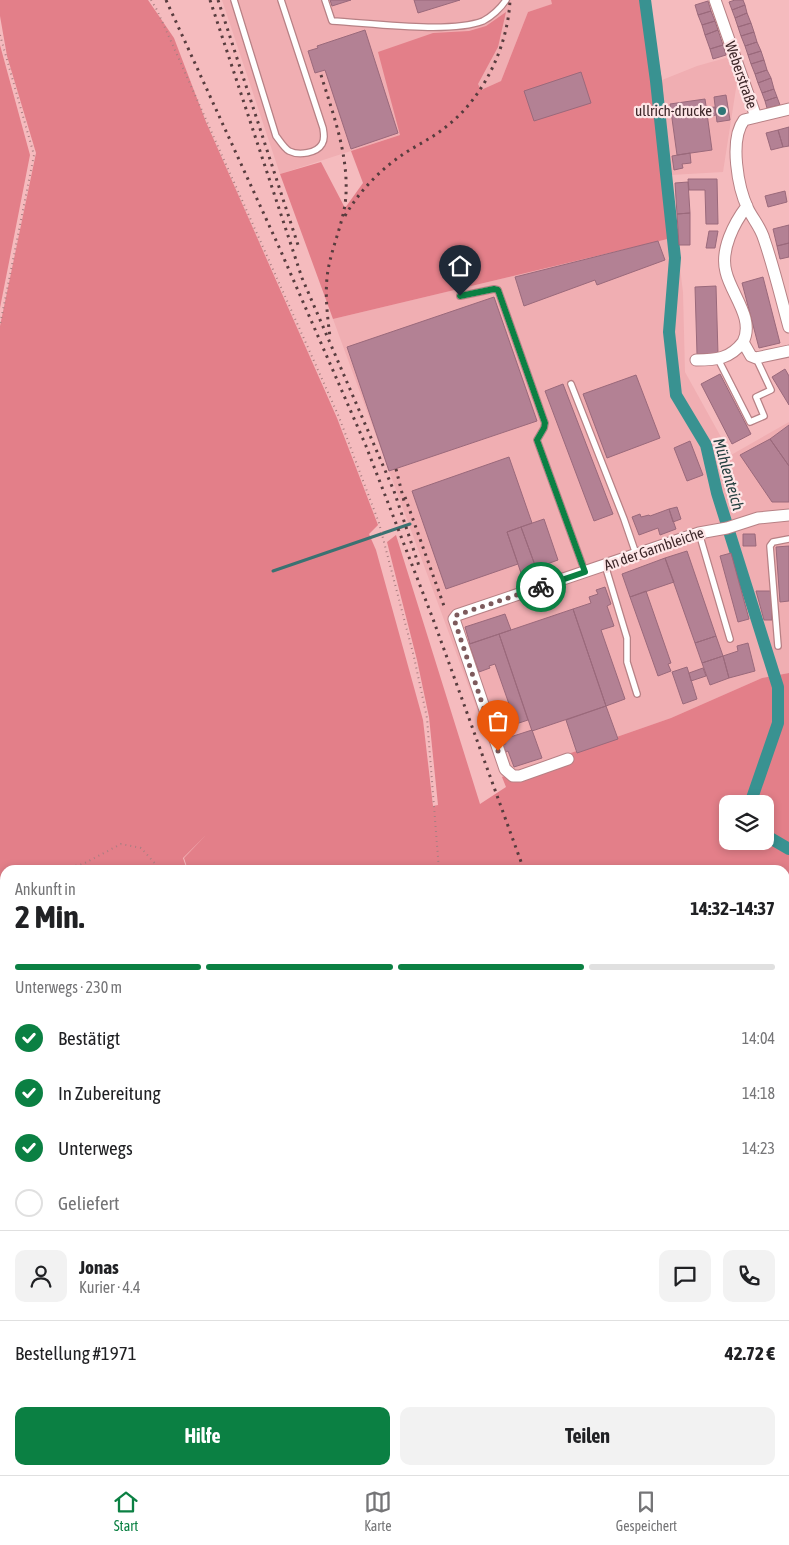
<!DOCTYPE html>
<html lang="de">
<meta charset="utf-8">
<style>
body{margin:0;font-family:"Asap Condensed",sans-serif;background:#f2f2f2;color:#202124;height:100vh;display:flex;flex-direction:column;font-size:19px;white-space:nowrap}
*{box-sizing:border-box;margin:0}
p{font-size:16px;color:#757577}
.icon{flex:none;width:28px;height:28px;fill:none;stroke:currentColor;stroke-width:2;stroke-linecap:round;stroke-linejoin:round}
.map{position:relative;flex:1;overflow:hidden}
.side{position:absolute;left:0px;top:865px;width:790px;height:610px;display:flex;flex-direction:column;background:#fff;border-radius:15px 15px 0 0;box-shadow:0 2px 8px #0003}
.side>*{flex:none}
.buttons{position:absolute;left:719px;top:795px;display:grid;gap:10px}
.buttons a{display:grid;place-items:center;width:55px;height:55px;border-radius:10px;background:#fff;box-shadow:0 2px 8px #0003;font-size:25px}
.pin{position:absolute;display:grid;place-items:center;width:42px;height:42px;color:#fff;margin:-51px -21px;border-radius:50% 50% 50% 0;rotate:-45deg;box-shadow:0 0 5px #0007}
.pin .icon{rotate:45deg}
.courier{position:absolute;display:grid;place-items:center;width:50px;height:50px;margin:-25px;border:4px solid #0b8043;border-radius:50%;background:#fff;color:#222;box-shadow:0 1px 6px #0007}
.overview em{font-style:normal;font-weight:700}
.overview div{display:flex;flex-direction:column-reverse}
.overview{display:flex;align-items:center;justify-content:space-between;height:85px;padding:0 15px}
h1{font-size:32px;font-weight:700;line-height:38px}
.bar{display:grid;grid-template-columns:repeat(4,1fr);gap:8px 5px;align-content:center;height:60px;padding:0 15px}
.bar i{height:6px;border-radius:4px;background:#e0e0e0}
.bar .on{background:#0b8043}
.bar p{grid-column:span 4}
.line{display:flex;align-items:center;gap:12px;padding:0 15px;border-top:1px solid #e0e0e0}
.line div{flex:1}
.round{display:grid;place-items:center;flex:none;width:52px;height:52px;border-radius:10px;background:#f2f2f2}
ol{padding:0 15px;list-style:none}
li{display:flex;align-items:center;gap:15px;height:55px}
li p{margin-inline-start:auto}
li .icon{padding:5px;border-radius:50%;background:#0b8043;color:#fff;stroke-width:4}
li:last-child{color:#757577}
li i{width:28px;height:28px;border:2px solid #e0e0e0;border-radius:50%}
.primary-button{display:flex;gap:10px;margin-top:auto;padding:10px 15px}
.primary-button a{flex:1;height:58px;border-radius:10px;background:#0b8043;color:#fff;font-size:20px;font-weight:700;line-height:58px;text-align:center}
.primary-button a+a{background:#f2f2f2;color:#202124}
.tabs{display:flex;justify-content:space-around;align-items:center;height:70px;border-top:1px solid #e0e0e0;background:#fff;font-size:14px;color:#757577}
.tabs a{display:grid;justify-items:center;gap:2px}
.tabs .on{color:#0b8043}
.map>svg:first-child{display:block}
</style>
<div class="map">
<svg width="789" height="1475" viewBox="0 0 789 1475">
<rect width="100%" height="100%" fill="#f5bbbe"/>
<path fill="#f0aeb2" d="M222 0H551L553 4 528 12 501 81 481 90 400 135 280 174Z
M729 57 737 82 723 172 671 175 662 80 697 66Z
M676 237 683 292 685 372 731 455 789 422V673L762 678 671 718 502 777 333 319Z"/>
<path fill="#e37f89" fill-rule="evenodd" d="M0 0H148L174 38 206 122 337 418 378 525 369 534 376 550 423 720 433 806 438 805 429 717 417 660 387 542 396 535 480 804 506 787 502 777 671 718 762 678 789 673V1133L785 1135V870H188L184 858 206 835 183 858 187 870H5V1468L0 1453V326L36 153 7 56 0 16ZM728 804H765V841H728Z
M551 0H650L652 27 662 80 676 237 333 319 280 174 321 162 345 208 363 183 351 151 400 135 378 52 433 33 469 31 486 26 506 12 498 47 478 84 481 90 501 81 528 12 552 4Z
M0 45 30 155 0 308Z
M6 1470H165V1475H7Z
M635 1470H719L721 1475H634Z"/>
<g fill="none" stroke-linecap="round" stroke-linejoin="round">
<path stroke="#3a7272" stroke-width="3" d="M273 571 410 524"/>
<path stroke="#399291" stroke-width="12" d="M645 0 656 81 675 258 669 332 676 395 706 445 717 493 778 687V723L750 804
M765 835 789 849"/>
</g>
<path fill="#b38194" stroke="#9a697b" d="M330 0H351L332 6Z
M414 0H460L418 13Z
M735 0H743L745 5 732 10 729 2Z
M708 1 711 11 698 15 695 5Z
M745 5 747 13 735 18 732 10Z
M711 11 715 21 702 25 698 15Z
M747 13 751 23 738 27 735 18Z
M715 21 718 30 705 35 702 25Z
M751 23 754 32 741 36 738 27Z
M365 30 398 133 351 149 325 70 315 73 308 51 318 48 317 46Z
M718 30 723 45 710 49 705 35Z
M754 32 757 42 745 46 741 36Z
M757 42 761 51 748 55 745 46Z
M723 45 726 55 713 59 710 49Z
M761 51 764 60 751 64 748 55Z
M764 60 767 70 755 74 751 64Z
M767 70 771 78 758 83 755 74Z
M581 72 591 103 534 121 524 91Z
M771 78 774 89 762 93 758 83Z
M774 89 777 97 765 101 762 93Z
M726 95 730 120 717 122 714 97Z
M777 97 780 105 767 108 765 101Z
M705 99 712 150 677 155 670 104Z
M715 107 716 115 707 117 706 108Z
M789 127V146L783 147 778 130Z
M778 130 783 147 771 150 766 133Z
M690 153 691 163 682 164 683 168 674 170 672 156Z
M688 179H717L718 224H706L705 190H689Z
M688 182 690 213 677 214 675 183Z
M785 191 787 202 768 207 765 196Z
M690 213V245H679L677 214Z
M789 225V243L777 246 773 229Z
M709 231H718L715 248H706Z
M658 241 665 260 597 285 595 280 524 306 515 277Z
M789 243V257L780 259 777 246Z
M763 277 780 343 759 348 742 283Z
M716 286 718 354H697L695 287Z
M494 297 537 421 389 471 347 347Z
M785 369 789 376V405L772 377Z
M720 374 751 434 732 444 701 384Z
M636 375 660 438 607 458 583 394Z
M563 384 613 514 594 521 545 391Z
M789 425V466L770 439Z
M770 439 789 466V502H772L740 455Z
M690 441 703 475 687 481 674 448Z
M509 457 532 523 507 532 518 564 446 589 412 491Z
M677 507 681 519 673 522 669 509Z
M669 509 676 529 660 535 658 528 639 535 632 517 640 514 641 517 649 515 650 516Z
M544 519 558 560 536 568 521 527Z
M521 527 536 568 521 573 507 532Z
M743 534H755L756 546H743Z
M789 546V601L780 602 776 547Z
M687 551 716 636 695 643 665 558Z
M731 553 749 619 738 622 720 556Z
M665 558 674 582 630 597 622 574Z
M605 587 611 604 607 606 614 626 601 630 625 699 606 706 573 609 591 603 589 597 598 594 596 590Z
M646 591 671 663 668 664 671 671 658 676 630 597Z
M756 591H771L772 620H764Z
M573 609 606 706 532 731 499 634Z
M505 614 511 630 470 644 465 627Z
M499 634 528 720 516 724 495 664 489 666 490 668 479 672 469 644Z
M716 636 723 656 702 663 695 643Z
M748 643 755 671 729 678 723 656 738 651 737 646Z
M723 656 729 678 710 685 702 663Z
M687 667 697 699 683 704 672 672Z
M703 668 706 676 691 681 689 673Z
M606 706 618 739 577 753 566 720Z
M532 730 542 758 514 767 508 751 506 752 503 745 506 744 504 739Z
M545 1470H563L561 1475H544Z
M592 1470H609L608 1475H591Z"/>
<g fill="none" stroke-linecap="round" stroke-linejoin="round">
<defs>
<path id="service" d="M234 0 276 136C280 141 284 148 289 151 299 156 317 153 322 144 325 139 324 134 323 128L281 0
M325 0 332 21C371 23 449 34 483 21 491 17 501 8 506 0
M460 296 494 289 498 290 545 423 544 428 537 440 585 572
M718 359 750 422 764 416 756 397 771 390 756 358
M571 384 624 519 636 554
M699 533 730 639
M605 565 627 638V662L637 694
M778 646 770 546 773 542 789 539"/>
<path id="minor" d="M715 0 756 117
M789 109 744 120C729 140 738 188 748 209 753 219 761 228 764 239 774 268 781 298 789 327
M747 206C734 223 720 250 726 272 731 294 755 319 743 342L751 356 756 358 789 351
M696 360C716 360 730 359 743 342
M568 759 520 776H513L505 769 454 619 457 615 699 533 727 528 758 518 789 515
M785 1305H789
M742 1470 744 1475
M451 1475 452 1470"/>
</defs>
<use href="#service" stroke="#b78185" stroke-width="8"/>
<use href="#minor" stroke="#b78185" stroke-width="13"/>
<path stroke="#a97e81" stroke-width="2" stroke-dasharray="1 4" stroke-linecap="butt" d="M151 0 157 10 339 417 379 523 414 657 427 718 439 870
M0 35 34 155 0 325
M56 870 83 864 121 844 141 848 161 870
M0 883H5
M0 1333 5 1344
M0 1349 5 1347
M0 1403 5 1419
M0 1448 5 1447
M20 1470 22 1475
M80 1470 81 1475"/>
<use href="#service" stroke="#fff" stroke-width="5.5"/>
<use href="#minor" stroke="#fff" stroke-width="11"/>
<path stroke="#573c3e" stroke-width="3" stroke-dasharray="2.5 5" stroke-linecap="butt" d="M166 0 279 247 366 446 433 619 524 870
M210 0 302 278 394 491 420 569
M218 0 298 245
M321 75C333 114 348 153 346 194 345 218 334 241 329 265 324 288 327 313 330 337
M345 216C359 191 382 168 405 153 419 144 434 137 447 126 484 97 508 46 510 0
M396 469 405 505
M405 497 444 606
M729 1470 731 1475"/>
</g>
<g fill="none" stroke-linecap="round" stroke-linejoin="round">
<path stroke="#7d5a5c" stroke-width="5" stroke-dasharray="0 9" d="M498 751 454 619 457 615 541 587"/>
<path stroke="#0b8043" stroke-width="6" d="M460 296 494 289 498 290 545 423 544 428 537 440 585 572 541 587"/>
</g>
<circle fill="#2e7777" stroke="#fee6e7" stroke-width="2" cx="722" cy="111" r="5"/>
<g text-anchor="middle" stroke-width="4.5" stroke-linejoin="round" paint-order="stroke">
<g font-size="15" fill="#3c2628" stroke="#fee6e7">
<text transform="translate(741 75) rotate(71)" y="5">Weberstraße</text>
<text transform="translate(654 549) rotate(-19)" y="5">An der Garnbleiche</text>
</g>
<g font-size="15" fill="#3c2628" stroke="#fee6e7" text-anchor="end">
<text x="712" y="116">ullrich-drucke</text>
</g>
<g font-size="16" font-style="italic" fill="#254140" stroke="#fee6e7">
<text transform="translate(729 474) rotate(74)" y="6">Mühlenteich</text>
</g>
</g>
</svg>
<div class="buttons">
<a><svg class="icon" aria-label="layers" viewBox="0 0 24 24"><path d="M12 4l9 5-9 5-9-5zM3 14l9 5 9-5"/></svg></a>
</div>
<div class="pin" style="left:498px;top:751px;background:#ea580c"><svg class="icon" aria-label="bag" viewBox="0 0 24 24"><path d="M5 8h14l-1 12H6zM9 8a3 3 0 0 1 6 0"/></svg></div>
<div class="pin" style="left:460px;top:296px;background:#1f2937"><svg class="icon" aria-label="home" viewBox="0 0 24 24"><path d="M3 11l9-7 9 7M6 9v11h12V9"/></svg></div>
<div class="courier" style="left:541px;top:587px"><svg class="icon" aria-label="bike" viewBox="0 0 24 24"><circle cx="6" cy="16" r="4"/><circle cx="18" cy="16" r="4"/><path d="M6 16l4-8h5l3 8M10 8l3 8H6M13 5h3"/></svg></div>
<section class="side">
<div class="overview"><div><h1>2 Min.</h1><p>Ankunft in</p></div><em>14:32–14:37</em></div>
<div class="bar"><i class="on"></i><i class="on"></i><i class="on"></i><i></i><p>Unterwegs · 230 m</p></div>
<ol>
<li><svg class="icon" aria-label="check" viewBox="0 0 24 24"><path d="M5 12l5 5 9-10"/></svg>Bestätigt<p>14:04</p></li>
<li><svg class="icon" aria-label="check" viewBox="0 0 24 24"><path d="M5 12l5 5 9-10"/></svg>In Zubereitung<p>14:18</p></li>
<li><svg class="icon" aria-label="check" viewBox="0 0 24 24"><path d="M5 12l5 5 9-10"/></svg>Unterwegs<p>14:23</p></li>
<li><i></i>Geliefert</li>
</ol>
<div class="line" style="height:90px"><a class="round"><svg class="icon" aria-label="person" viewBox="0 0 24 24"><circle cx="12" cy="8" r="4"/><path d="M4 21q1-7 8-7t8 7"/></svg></a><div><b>Jonas</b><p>Kurier · 4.4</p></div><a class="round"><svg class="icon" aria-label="chat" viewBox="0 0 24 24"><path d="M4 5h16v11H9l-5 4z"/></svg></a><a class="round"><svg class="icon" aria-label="phone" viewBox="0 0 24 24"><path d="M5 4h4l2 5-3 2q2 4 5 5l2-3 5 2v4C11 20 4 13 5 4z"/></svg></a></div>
<div class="line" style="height:65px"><div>Bestellung #1971</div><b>42.72 €</b></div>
<div class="primary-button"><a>Hilfe</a><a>Teilen</a></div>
</section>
</div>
<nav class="tabs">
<a class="on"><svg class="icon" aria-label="home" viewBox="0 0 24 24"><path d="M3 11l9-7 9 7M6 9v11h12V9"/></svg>Start</a>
<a><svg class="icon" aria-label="map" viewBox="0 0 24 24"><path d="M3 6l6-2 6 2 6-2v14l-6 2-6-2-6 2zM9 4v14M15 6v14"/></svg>Karte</a>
<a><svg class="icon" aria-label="saved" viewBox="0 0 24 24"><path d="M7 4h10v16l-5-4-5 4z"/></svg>Gespeichert</a>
</nav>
